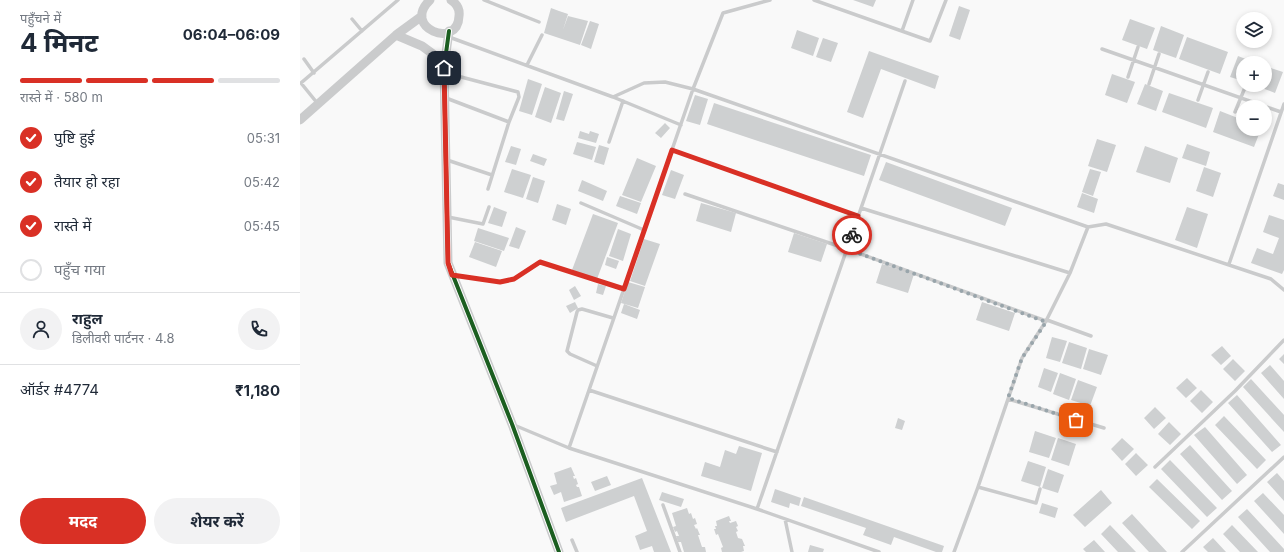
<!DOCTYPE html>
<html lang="hi">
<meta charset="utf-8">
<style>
body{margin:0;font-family:Inter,"Noto Sans Devanagari",sans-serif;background:#f2f2f3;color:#1f2937;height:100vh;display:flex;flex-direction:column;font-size:15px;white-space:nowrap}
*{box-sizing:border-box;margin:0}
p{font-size:13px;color:#747a83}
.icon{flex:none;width:22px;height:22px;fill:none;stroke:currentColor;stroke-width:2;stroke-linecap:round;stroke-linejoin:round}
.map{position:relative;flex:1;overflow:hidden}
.side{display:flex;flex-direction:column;background:#fff;width:300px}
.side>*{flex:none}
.controls{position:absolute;left:936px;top:12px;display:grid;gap:8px}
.controls a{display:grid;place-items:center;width:36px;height:36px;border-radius:50%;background:#fff;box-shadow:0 2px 6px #0003;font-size:20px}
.pin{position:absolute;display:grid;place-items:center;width:34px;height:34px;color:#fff;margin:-17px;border-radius:8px;box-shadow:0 2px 6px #0006}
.courier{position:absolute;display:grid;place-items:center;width:40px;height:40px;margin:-20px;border:3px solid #d93025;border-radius:50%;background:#fff;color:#222;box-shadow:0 1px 5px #0007}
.overview em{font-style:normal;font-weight:700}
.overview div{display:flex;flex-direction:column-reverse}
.overview{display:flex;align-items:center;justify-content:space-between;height:68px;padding:0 20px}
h1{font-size:26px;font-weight:700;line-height:30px}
.bar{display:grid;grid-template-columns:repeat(4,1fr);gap:6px 4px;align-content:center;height:48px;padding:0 20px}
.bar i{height:5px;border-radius:3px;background:#e0e1e3}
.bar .on{background:#d93025}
.bar p{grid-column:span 4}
.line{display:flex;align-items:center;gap:10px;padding:0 20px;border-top:1px solid #e0e1e3}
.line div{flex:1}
.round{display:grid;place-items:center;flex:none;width:42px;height:42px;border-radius:21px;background:#f2f2f3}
ol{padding:0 20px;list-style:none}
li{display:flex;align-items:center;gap:12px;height:44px}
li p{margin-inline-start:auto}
li .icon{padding:4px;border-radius:50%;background:#d93025;color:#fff;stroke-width:4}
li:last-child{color:#747a83}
li i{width:22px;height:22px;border:2px solid #e0e1e3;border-radius:50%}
.primary-button{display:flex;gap:8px;margin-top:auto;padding:8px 20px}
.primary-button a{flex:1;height:46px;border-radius:24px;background:#d93025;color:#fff;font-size:16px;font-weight:700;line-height:46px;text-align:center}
.primary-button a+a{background:#f2f2f3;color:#1f2937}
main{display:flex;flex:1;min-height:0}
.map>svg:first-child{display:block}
</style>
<main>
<section class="side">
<div class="overview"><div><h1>4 मिनट</h1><p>पहुँचने में</p></div><em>06:04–06:09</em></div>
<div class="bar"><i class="on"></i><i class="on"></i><i class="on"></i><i></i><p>रास्ते में · 580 m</p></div>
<ol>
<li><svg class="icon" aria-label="check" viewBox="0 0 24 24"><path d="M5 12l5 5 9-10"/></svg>पुष्टि हुई<p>05:31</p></li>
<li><svg class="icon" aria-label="check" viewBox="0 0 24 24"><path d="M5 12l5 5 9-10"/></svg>तैयार हो रहा<p>05:42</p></li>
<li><svg class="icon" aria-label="check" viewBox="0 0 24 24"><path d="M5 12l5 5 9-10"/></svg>रास्ते में<p>05:45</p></li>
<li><i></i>पहुँच गया</li>
</ol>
<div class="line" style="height:72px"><a class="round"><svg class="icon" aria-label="person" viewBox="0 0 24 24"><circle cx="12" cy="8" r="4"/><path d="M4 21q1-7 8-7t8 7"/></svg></a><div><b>राहुल</b><p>डिलीवरी पार्टनर · 4.8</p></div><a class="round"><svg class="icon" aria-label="phone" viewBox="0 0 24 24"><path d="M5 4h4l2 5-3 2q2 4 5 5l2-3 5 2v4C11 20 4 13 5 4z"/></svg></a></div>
<div class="line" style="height:52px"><div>ऑर्डर #4774</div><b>₹1,180</b></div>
<div class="primary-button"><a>मदद</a><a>शेयर करें</a></div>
</section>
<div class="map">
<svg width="984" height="552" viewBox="0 0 984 552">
<rect width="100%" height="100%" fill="#f9f9f9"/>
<path fill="#ced0d1" d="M553 0H576L573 7Z
M659 6 670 10 660 40 649 36Z
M251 8 259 11 256 20 259 11 268 14 263 30 268 16 288 21 280 45 244 33Z
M830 19 855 28 847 49 822 40Z
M290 21 299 24 291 49 281 45Z
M861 26 884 35 876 58 853 50Z
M497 30 519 38 513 56 491 48Z
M887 37 928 52 920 74 879 59Z
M523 38 538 43 531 62 516 57Z
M569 51 639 76 635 89 581 69 563 118 547 112Z
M938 56 956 63H943V81L930 77Z
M965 66 983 72 975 93 954 85H965Z
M812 74 835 82 827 103 805 95Z
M228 79 242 84 232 115 219 111Z
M845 84 863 91 856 111 837 104Z
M245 87 261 93 251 123 235 117Z
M264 91 273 94 264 121 256 119Z
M869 93 913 108 906 128 862 112Z
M395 95 408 99 400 125 386 121Z
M414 103 571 155 564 176 407 124Z
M920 111 943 120V129H961L954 147 913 132Z
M365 123 370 128 361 138 355 133Z
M280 131 289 134 290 131 299 134 296 143 278 138Z
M797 139 816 145 807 172 788 166Z
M277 142 296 147 292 160 273 154Z
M887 144 910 152 906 166 882 158Z
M299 145 309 148 304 165 294 162Z
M211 146 221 149 216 165 205 162Z
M845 146 878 158 870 183 836 172Z
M233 154 247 159 244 166 230 161Z
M337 158 356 166 341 202 322 195Z
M586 162 712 208 705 226 579 180Z
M904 167 921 173 913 197 896 191Z
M212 169 231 175 223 198 204 192Z
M790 169 801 172 793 196 782 192Z
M371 170 384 175 375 199 362 195Z
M233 177 245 181 238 203 226 199Z
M282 180 307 191 303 201 278 191Z
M978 183 984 185V200L973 196Z
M782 193 798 199 794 213 777 207Z
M320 196 341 203 337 214 316 206Z
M401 203 436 213 431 232 396 221Z
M257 204 271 209 266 225 252 220Z
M194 207 207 212 202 227 188 223Z
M887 207 908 214 897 248 875 240Z
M293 214 318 223 297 279 272 270Z
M969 215 984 220V270L982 274 951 263 957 248 973 254 979 238 963 232Z
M216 227 226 231 219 249 209 246Z
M178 228 209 238 204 251 174 241Z
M318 229 331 234 323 261 309 256Z
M494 233 527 244 521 262 488 252Z
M344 239 360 244 345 286 330 281Z
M175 242 202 251 196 267 169 257Z
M307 257 319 261 316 269 305 265Z
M582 264 614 274 608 293 576 283Z
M328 282 345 287 338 308 321 303Z
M298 284 306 286 303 295 296 293Z
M275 286 281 296 274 300 269 290Z
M275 302 278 308 270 313 266 306Z
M682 302 715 313 709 331 676 320Z
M324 304 340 310 337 319 321 313Z
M752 337 767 341 760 362 746 358Z
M769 342 787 348 781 369 762 363Z
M922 346 931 356 921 365 911 355Z
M789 349 808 355 801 375 783 369Z
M984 354V364L979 359Z
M933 359 945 371 935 381 923 369Z
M970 365 984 381V399L961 373Z
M744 368 758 373 751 392 738 387Z
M760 373 776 379 769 400 753 394Z
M887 378 897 388 886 398 876 388Z
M951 379 984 415V432L943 387Z
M778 380 797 387 790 406 771 400Z
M901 390 913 402 902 413 890 401Z
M937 395 981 445 972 452 928 403Z
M855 407 866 418 854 429 844 418Z
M924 416 966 460 957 469 915 425Z
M598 418 605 421 602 430 595 428Z
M869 422 881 434 870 445 858 434Z
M905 427 947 475 937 484 894 435Z
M735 431 756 438 749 458 729 452Z
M758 438 776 444 769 466 751 460Z
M822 438 834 449 822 461 811 449Z
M890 445 932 491 922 500 880 454Z
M439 446 462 453 451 491 401 476 405 462 420 467 425 450 436 454Z
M836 453 848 465 836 476 825 464Z
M870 460 917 508 907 517 861 469Z
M728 461 746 467 740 487 721 481Z
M271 467 275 476H273L274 479 276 478 278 484 276 485 277 487H279L282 496 264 502 261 492 254 495 250 486 257 484 254 473Z
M748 469 764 475 758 493 742 488Z
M977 473 984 481V501L967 482Z
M307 476 311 485 295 491 291 482Z
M342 478 371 552H354L352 546 340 550 335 536 347 531 334 496 266 522 261 508Z
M857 479 900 521 892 529 849 487Z
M475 489 501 498 499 506 490 503 489 508 471 502Z
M801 490 812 503 785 527 773 515Z
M362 492 384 499 381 507 359 500Z
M963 493 984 515V534L954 501Z
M504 497 644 546 642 552H636L594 537 591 545 563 535 566 528 501 506Z
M742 503 758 508 755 518 739 513Z
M387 508 389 514 391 513 393 519 395 518 397 524 394 525 396 529 397 528 400 535H398L402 547H405L406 552H384L381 542H378L376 536H379L377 531 375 532 373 527 376 526 372 513Z
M947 509 984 549V552H970L938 517Z
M832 514 867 552H849L822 523Z
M429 516 431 521H429L430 523 436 521 438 526 436 527 438 531 436 532 438 538 442 539 445 546H443L444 551 441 552H422L421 548 423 547 418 534 416 535 414 529H416L415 526H417L416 521Z
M810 525 836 552H818L801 534Z
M932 525 958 552H940L923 534Z
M913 538 926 552H908L903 547Z
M794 540 805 552H786L783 549Z
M510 545 524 549 523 552H508Z"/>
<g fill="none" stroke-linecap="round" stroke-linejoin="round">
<path stroke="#cacbcc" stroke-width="3.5" d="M184 0 239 22
M514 0 630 41 646 0
M52 19 62 31
M602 31 613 0
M149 37 313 97 381 125
M802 49 981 112
M4 59 14 73
M227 65 242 35
M146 73 218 92 219 97 209 122 188 189
M828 77 838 47
M849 84 859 54
M313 97 344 83 365 82 393 89 788 227 806 224 971 279 984 290
M146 98 209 122
M898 100 908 72
M18 104 1 83 98 0
M935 112 946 85
M309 142 323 101
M372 150 558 216
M147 160 192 175
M385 194 547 249 746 321
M281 203 344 230
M561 208 770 273
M148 217 183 224 189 207
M929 264 984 104
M153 275 200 282 214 279 240 262 324 289
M747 320 791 336
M297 366 270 354 267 351 277 312 278 310 282 309 313 318
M289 390 477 452
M708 399 804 428
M214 425 269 448 457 509 579 552
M269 448 393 89 423 13 470 0
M855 467 935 391 984 340
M678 487 736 503 740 489
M363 505 380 552
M457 509 605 81
M485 519 492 552
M272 540 277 552
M654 552 678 487 722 358 746 321 770 273 788 227
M882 552 984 457"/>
<path stroke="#cacbcc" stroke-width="9" d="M130 0C101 28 158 50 159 16 160 9 157 4 151 0
M149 31 144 68 148 263 212 424 259 552
M96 35 122 46 133 54 145 74
M0 120 96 35 122 16"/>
<defs>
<path id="cycleway" d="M149 31 144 68 148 263 212 424 259 552"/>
</defs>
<use href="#cycleway" stroke="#fff" stroke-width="6"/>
<use href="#cycleway" stroke="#1b5e20" stroke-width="4"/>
</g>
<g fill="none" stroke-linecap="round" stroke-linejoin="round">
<path stroke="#99a5ab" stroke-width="4" stroke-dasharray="0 7.2" d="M552 235 547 249 746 322 722 358 708 398 776 420"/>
<path stroke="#d93025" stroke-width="5" d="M144 68 148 263 152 275 200 282 214 279 240 262 324 289 372 150 558 216 552 235"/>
</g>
</svg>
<div class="controls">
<a><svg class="icon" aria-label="layers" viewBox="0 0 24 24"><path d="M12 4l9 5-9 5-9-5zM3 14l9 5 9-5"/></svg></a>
<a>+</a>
<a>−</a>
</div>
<div class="pin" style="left:776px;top:420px;background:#ea580c"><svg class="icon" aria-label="bag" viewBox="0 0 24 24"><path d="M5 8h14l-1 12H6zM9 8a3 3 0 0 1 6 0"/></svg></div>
<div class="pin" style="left:144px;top:68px;background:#1f2937"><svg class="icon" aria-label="home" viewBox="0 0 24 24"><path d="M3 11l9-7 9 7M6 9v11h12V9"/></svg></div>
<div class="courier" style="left:552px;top:235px"><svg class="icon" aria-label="bike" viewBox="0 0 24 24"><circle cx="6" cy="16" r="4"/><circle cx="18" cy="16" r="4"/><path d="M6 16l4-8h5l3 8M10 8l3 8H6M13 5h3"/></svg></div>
</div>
</main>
